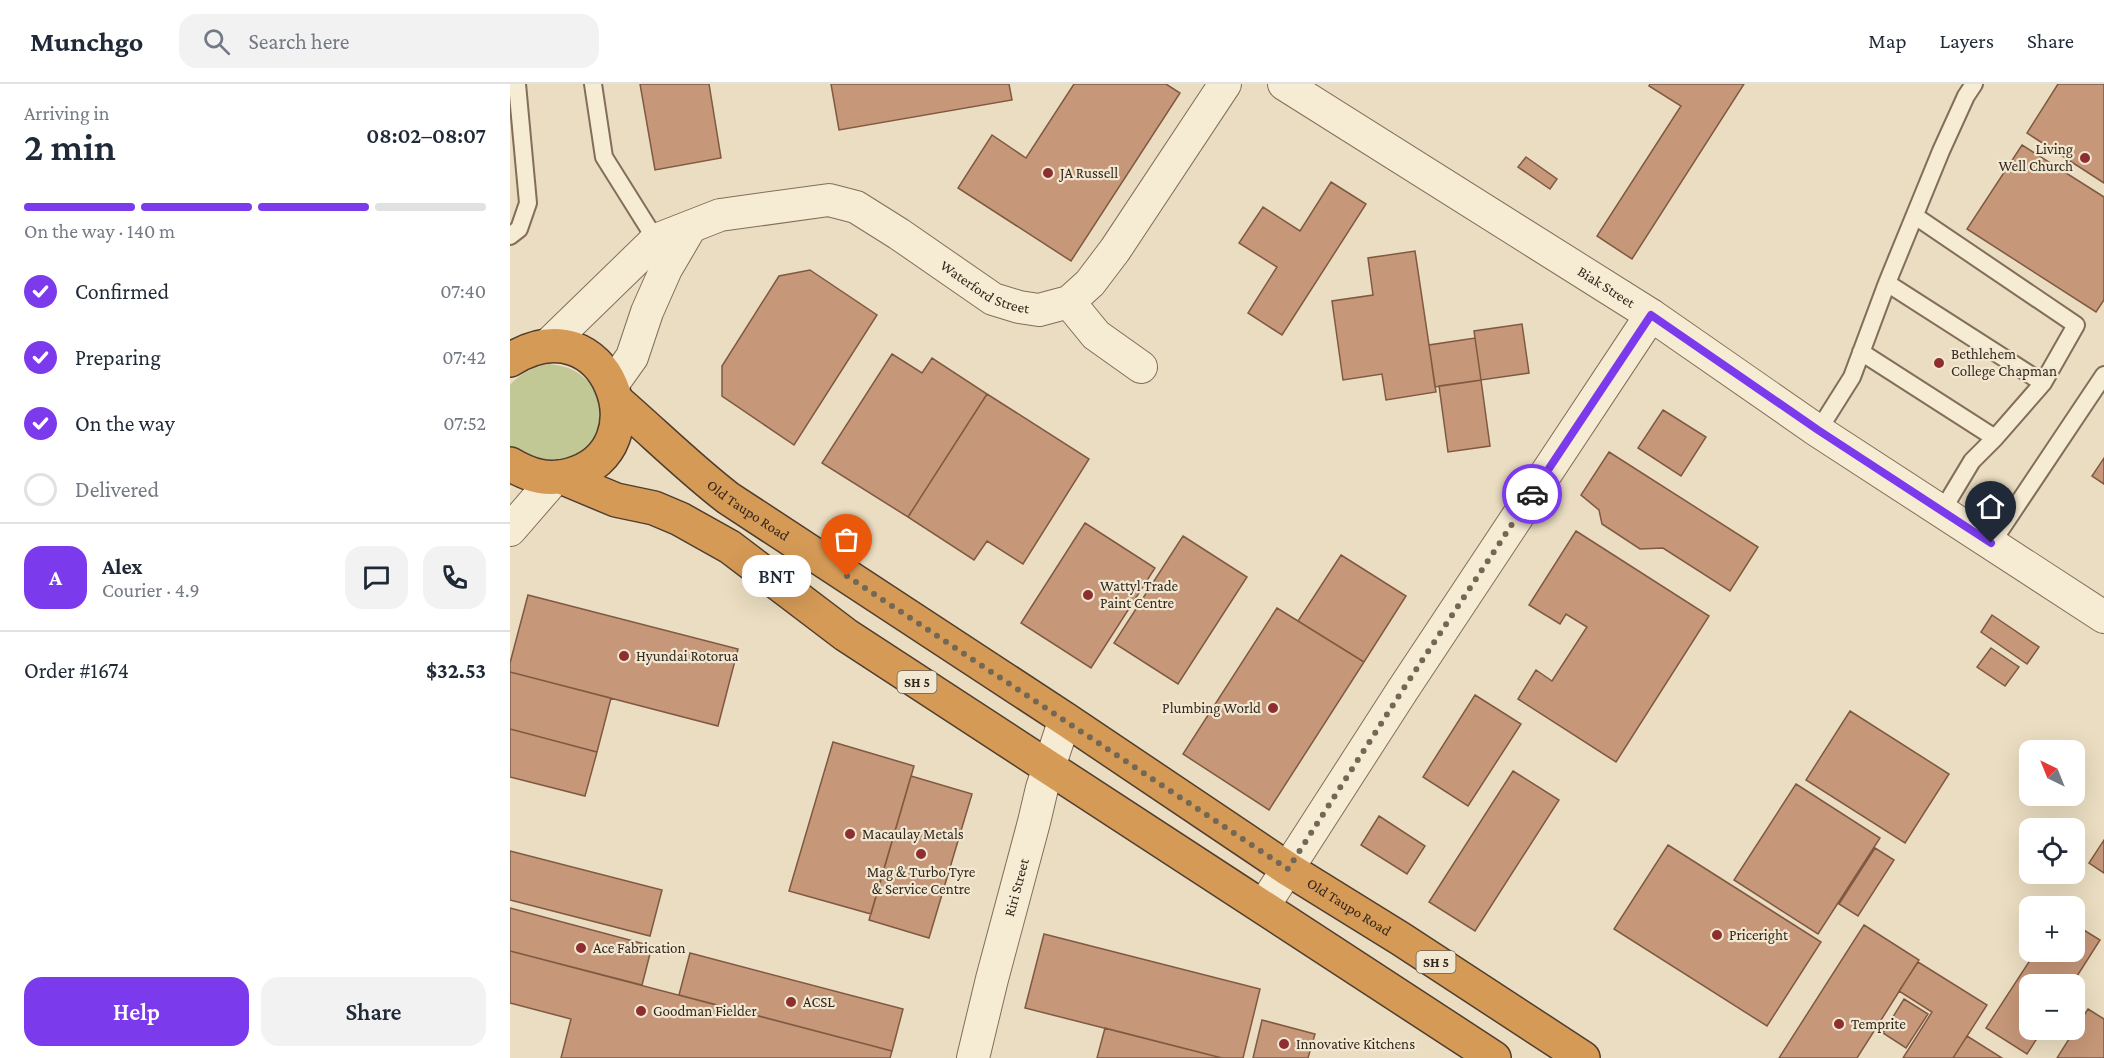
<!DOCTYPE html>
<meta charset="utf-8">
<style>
body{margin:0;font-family:"Crimson Pro",serif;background:#f2f2f3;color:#1f2937;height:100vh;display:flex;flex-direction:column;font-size:22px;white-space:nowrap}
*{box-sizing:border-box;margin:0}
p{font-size:20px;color:#747a83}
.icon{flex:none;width:33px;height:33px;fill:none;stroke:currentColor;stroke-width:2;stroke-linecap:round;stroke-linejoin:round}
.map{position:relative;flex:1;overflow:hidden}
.sheet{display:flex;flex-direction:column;background:#fff;width:510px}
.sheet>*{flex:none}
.needle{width:39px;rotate:317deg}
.fabs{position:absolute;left:1509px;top:656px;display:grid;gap:12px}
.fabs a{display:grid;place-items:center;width:66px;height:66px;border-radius:12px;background:#fff;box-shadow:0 6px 24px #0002;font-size:30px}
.pin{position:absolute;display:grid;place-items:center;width:51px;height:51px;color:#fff;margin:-62px -26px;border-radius:50% 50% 50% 0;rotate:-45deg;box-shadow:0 0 6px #0007}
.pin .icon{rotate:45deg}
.courier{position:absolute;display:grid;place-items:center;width:60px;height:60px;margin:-30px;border:4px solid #7c3aed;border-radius:50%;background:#fff;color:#222;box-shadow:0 2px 8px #0007}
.bubble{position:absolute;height:42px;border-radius:18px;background:#fff;box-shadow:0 6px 24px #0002;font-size:20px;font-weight:600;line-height:42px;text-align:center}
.head em{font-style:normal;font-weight:600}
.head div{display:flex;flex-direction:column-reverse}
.head{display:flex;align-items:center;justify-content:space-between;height:102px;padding:0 24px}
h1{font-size:39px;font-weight:600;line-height:45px}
.bar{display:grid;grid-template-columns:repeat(4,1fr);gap:9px 6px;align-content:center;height:72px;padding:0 24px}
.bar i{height:8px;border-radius:4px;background:#e0e1e3}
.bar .current{background:#7c3aed}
.bar p{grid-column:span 4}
.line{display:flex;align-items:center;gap:15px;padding:0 24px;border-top:2px solid #e0e1e3}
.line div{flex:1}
.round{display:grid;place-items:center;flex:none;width:63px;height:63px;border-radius:18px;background:#f2f2f3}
ol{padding:0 24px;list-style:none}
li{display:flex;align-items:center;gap:18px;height:66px}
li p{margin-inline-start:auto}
li .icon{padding:6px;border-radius:50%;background:#7c3aed;color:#fff;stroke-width:4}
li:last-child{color:#747a83}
li i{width:33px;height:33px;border:3px solid #e0e1e3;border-radius:50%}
.button{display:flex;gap:12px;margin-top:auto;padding:12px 24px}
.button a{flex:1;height:69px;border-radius:18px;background:#7c3aed;color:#fff;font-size:24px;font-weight:600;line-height:69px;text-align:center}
.button a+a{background:#f2f2f3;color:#1f2937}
header{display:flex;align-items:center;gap:36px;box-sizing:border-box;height:84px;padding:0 30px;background:#fff;border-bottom:2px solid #e0e1e3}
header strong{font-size:28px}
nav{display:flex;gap:33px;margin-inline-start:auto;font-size:21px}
.search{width:420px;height:54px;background:#f2f2f3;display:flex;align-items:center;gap:15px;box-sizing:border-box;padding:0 21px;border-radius:18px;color:#747a83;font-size:22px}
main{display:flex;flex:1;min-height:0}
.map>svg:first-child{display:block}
</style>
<header>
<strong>Munchgo</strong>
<div class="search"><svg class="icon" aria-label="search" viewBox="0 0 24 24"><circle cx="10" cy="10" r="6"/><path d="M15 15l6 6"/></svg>Search here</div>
<nav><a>Map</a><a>Layers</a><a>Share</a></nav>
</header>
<main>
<section class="sheet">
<div class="head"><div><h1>2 min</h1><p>Arriving in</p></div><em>08:02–08:07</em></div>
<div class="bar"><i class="current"></i><i class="current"></i><i class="current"></i><i></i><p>On the way · 140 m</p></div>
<ol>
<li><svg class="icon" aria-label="check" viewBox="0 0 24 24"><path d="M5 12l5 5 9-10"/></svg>Confirmed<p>07:40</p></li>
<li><svg class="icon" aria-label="check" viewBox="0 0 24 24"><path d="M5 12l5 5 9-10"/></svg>Preparing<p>07:42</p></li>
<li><svg class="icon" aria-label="check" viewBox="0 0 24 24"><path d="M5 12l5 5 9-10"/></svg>On the way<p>07:52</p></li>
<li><i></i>Delivered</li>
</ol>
<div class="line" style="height:108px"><b class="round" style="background:#7c3aed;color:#fff">A</b><div><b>Alex</b><p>Courier · 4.9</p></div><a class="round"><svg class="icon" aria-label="chat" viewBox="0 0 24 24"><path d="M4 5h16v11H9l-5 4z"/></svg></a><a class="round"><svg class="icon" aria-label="phone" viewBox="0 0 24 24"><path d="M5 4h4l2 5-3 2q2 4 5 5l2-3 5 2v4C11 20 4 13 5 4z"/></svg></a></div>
<div class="line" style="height:78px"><div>Order #1674</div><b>$32.53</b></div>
<div class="button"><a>Help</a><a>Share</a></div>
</section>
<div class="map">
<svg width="1594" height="974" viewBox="0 0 1594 974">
<rect width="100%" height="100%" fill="#eaddc1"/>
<path fill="#c2c796" d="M38 280C49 281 59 283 68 289 97 307 98 352 71 372 66 375 59 376 53 377 39 381 37 382 23 376 14 372 6 370 0 362V301C11 289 22 284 38 280Z"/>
<path fill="#c69779" stroke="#7f5941" stroke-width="1.5" d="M130 0H199L211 74 145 86Z
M321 0H499L502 16 329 46Z
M564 0H656L670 9 561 177 448 104 482 51 516 74Z
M1140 0H1234L1122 175 1087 152 1171 22 1139 2Z
M1548 0H1594V99L1517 49Z
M1512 61 1594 113V216L1586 228 1457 145Z
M1016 73 1047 95 1040 105 1008 83Z
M821 98 856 120 772 251 738 229 767 183 729 159 753 123 790 147Z
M905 167 926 308 876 316 872 290 833 296 822 217 863 211 858 174Z
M300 186 367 231 284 361 212 312V282L269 192Z
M1012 240 1019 289 971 296 964 247Z
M965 254 971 296 925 303 919 261Z
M382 270 412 289 422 274 477 310 398 433 312 379Z
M971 296 980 362 938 368 929 302Z
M477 310 579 375 513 480 477 457 464 476 398 433Z
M1153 326 1196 353 1171 392 1128 364Z
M1099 368 1248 463 1220 507 1153 464 1130 465 1092 440 1089 426 1071 411Z
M1594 374V400L1582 392Z
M575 439 645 484 581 584 511 539Z
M1066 447 1199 532 1106 678 1008 615 1026 586 1042 597 1077 543 1056 530 1050 540 1019 521Z
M673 452 737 493 668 600 604 559Z
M831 471 896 512 854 578 788 537Z
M18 511 228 565 208 642 0 588V579Z
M767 524 854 578 759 726 673 670Z
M1482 531 1529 563 1517 580 1471 548Z
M1481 564 1509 583 1495 602 1467 583Z
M0 588 101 614 87 668 0 645Z
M965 611 1011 640 958 722 913 693Z
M1340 627 1439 690 1395 759 1296 696Z
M0 645 87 668 75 712 0 693Z
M323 658 404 682 361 830 279 807Z
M1003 687 1049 716 965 847 919 818Z
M401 692 462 710 419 854 359 836Z
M1286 700 1370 754 1308 850 1224 796Z
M869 732 915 762 897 790 851 761Z
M1594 756V789L1579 779Z
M1158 761 1311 858 1257 942 1104 845Z
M1365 764 1384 776 1348 832 1329 820Z
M0 767 152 806 140 852 0 816Z
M0 824 142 862 132 901 0 867Z
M1564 840 1590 856 1562 900H1520V945H1533L1517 970 1476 944 1526 867H1564Z
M1354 841 1409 876 1347 974H1269Z
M534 850 750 905 733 974H712L515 924Z
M0 867 382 967 380 974H51L61 935 0 919Z
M180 869 393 925 382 967 169 911Z
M1408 878 1477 921 1443 974H1393L1422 928 1389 907Z
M1394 915 1418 930 1396 964 1373 949Z
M1578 925 1594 935V974H1547Z
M752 936 805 950 798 974H743Z
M595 944 712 974H587Z
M1457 952 1492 974H1443Z"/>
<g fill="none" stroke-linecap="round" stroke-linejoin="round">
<defs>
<path id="lane" d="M83 0 94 73 146 156
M1405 132 1566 241 1533 299 1485 354 1462 377 1432 427
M0 152 9 145 18 119 7 0
M1377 199 1533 299
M1351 268 1485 354
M1308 347 1342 293 1377 199 1431 67 1456 12 1464 0
M1481 460 1594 291"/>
<g id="street">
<path id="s1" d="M774 0 1141 231 1308 347 1594 533"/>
<path d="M559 218 586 251 631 283"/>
<path id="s2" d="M38 261 146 156 210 131 319 116 346 123 389 150 483 215 509 223 529 226 559 218 580 199 605 166 715 0"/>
<path d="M102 301 122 273 137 228 156 185 180 144"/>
<path d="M0 446 45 394"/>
<path d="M753 823 892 607 1141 231"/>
<path id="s3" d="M463 974 482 895 524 738 532 704 555 635"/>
</g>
<g id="highway">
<path d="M0 276C97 215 152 366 60 391 38 397 20 392 0 380"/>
<path id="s4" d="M107 317C144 349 179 384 218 414L555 635 778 785 891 855 1073 974"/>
<path d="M51 393 106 416 144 424 170 435 220 463 336 551 984 974"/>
</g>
</defs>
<use href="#lane" stroke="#826e5a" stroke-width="20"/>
<use href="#street" stroke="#826e5a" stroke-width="34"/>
<use href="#highway" stroke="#503d2e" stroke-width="36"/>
<use href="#lane" stroke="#f6ebd3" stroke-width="16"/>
<use href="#street" stroke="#f6ebd3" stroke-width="32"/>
<use href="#highway" stroke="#d59a56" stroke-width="33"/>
</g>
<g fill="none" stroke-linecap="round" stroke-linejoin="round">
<path stroke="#736756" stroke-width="6" stroke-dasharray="0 10.8" d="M337 492 778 785 892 607 1022 410"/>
<path stroke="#7c3aed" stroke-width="8" d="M1022 410 1141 231 1308 346 1481 459"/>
</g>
<g fill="#8d2e31" stroke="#f2e7d0" stroke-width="2">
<circle cx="1575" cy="74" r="6"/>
<circle cx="538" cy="89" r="6"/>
<circle cx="1429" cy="279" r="6"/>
<circle cx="578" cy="511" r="6"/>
<circle cx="114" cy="572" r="6"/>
<circle cx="763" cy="624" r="6"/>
<circle cx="340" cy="750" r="6"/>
<circle cx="411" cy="770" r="6"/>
<circle cx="1207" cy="851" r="6"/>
<circle cx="71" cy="864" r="6"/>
<circle cx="281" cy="918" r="6"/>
<circle cx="131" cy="927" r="6"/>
<circle cx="1329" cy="940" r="6"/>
<circle cx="774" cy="960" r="6"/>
</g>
<g text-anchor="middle" stroke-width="4.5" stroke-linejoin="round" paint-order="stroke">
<g fill="#f2e7d0" stroke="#6c6153" stroke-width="1.5">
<rect x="387.5" y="587" width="39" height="22" rx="4.5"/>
<rect x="906.5" y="867" width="39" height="22" rx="4.5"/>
</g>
<g font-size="14" font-weight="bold" fill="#33271d">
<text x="407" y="603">SH 5</text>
<text x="926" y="883">SH 5</text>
</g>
<g font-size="15" fill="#33271d" stroke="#f2e7d0" text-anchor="start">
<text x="1563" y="70" text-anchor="end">Living<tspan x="1563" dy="17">Well Church</tspan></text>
<text x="550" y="94">JA Russell</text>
<text x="1441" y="275">Bethlehem<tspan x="1441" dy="17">College Chapman</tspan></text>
<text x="590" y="507">Wattyl Trade<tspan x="590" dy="17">Paint Centre</tspan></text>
<text x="126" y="577">Hyundai Rotorua</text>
<text x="751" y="629" text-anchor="end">Plumbing World</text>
<text x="352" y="755">Macaulay Metals</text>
<text x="411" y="793" text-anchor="middle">Mag &amp; Turbo Tyre<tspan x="411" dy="17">&amp; Service Centre</tspan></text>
<text x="1219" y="856">Priceright</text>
<text x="83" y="869">Ace Fabrication</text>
<text x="293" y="923">ACSL</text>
<text x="143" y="932">Goodman Fielder</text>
<text x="1341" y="945">Temprite</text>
<text x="786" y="965">Innovative Kitchens</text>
</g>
<g font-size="15" fill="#33271d" stroke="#f2e7d0">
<text dy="5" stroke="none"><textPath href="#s2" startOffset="510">Waterford Street</textPath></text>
<text dy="5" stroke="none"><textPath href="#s1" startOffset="381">Biak Street</textPath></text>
<text dy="5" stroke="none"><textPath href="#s4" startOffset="171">Old Taupo Road</textPath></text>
<text dy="5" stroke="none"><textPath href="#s3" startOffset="176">Riri Street</textPath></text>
<text dy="5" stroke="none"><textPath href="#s4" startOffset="891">Old Taupo Road</textPath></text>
</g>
</g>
</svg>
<div class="fabs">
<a><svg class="needle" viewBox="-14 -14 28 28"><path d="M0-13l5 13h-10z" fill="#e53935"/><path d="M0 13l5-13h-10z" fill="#747a83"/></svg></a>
<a><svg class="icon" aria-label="locate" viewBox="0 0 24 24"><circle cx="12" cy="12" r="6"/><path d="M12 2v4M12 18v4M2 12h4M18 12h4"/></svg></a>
<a>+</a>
<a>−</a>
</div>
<div class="pin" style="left:337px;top:492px;background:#ea580c"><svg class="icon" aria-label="bag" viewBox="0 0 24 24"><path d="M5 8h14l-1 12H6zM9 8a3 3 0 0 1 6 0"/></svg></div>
<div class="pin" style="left:1481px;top:459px;background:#1f2937"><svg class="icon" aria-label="home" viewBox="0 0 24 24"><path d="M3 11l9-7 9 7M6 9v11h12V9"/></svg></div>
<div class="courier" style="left:1022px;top:410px"><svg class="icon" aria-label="car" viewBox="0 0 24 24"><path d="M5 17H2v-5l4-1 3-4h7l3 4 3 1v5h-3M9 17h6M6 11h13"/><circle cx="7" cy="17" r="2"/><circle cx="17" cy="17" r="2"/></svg></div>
<div class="bubble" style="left:232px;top:471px;width:69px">BNT</div>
</div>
</main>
